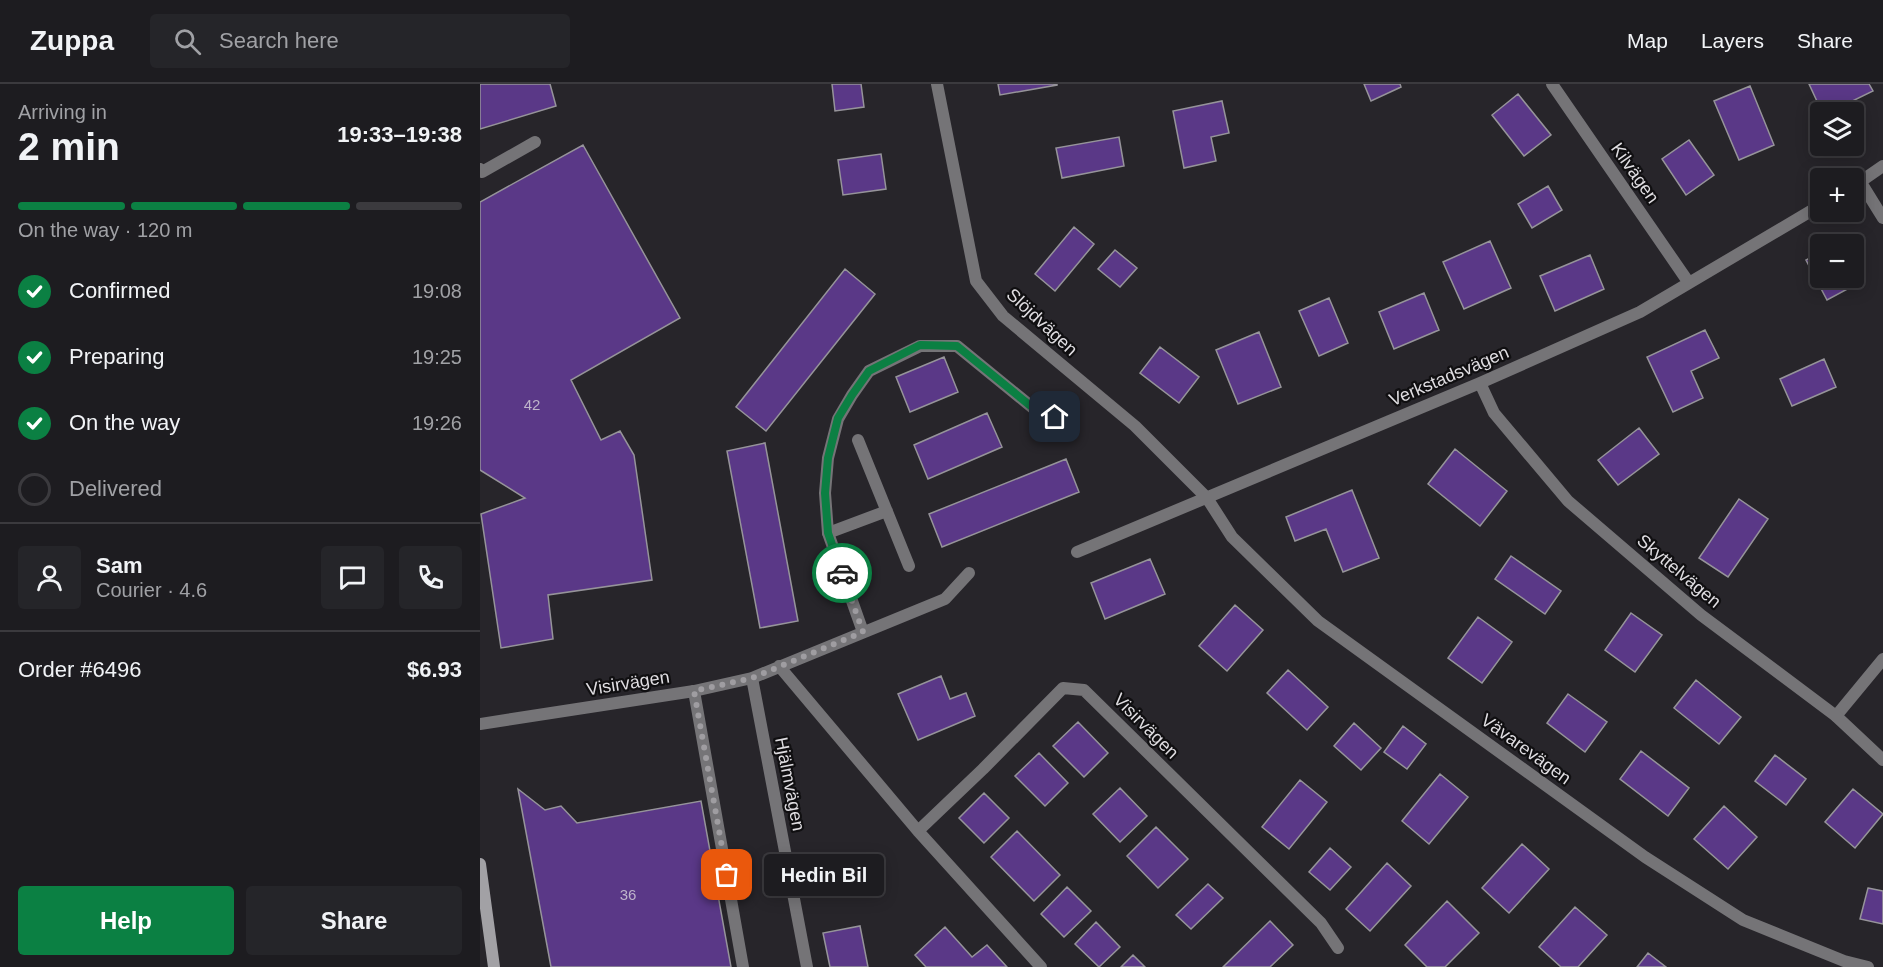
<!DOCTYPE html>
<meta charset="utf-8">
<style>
body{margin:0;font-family:Arial,sans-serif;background:#252529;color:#f1f3f6;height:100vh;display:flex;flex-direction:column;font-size:22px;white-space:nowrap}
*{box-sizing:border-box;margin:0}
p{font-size:20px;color:#a0a1a5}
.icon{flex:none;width:33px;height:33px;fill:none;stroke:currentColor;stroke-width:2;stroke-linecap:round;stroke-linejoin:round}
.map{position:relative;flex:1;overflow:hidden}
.side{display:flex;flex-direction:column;background:#1d1c20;width:480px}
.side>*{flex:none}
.fabs{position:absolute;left:1330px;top:18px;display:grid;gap:12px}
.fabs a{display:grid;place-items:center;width:54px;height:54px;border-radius:6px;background:#1d1c20;box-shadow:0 3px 15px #0003,0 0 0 2px #3b3a3e;font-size:30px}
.pin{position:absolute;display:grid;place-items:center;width:51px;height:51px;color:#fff;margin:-26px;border-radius:12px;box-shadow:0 3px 9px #0006}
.courier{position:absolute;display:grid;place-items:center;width:60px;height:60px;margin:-30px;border:4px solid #0b8043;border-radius:50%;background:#fff;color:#222;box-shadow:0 2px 8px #0007}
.bubble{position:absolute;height:42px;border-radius:6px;background:#1d1c20;box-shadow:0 3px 15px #0003,0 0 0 2px #3b3a3e;font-size:20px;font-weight:700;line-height:42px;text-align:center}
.summary em{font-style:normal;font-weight:700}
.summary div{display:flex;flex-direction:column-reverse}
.summary{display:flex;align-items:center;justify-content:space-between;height:102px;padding:0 18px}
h1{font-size:39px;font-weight:700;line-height:45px}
.bar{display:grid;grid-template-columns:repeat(4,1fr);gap:9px 6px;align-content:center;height:72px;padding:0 18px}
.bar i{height:8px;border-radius:4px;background:#3b3a3e}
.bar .on{background:#0b8043}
.bar p{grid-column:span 4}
.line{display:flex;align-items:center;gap:15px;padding:0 18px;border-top:2px solid #3b3a3e}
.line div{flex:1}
.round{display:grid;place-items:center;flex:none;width:63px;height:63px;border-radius:6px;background:#252529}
ol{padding:0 18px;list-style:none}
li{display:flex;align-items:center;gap:18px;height:66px}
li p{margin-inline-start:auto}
li .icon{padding:6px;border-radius:50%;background:#0b8043;color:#fff;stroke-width:4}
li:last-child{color:#a0a1a5}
li i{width:33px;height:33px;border:3px solid #3b3a3e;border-radius:50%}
.action{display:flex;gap:12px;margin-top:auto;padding:12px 18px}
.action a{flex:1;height:69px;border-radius:6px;background:#0b8043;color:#fff;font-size:24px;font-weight:700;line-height:69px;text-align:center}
.action a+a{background:#252529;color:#f1f3f6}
header{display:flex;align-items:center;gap:36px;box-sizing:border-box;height:84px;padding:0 30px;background:#1d1c20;border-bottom:2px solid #3b3a3e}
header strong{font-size:28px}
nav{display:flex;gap:33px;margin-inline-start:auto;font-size:21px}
.search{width:420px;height:54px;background:#252529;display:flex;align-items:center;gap:15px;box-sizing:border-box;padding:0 21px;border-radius:6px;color:#a0a1a5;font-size:22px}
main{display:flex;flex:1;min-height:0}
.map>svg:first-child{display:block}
</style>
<header>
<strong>Zuppa</strong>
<div class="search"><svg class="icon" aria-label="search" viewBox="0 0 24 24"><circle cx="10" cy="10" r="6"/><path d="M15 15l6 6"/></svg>Search here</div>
<nav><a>Map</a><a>Layers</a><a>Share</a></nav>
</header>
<main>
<section class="side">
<div class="summary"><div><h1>2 min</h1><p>Arriving in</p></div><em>19:33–19:38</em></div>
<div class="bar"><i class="on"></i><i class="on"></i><i class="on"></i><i></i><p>On the way · 120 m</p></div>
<ol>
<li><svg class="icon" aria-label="check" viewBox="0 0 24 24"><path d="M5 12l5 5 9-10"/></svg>Confirmed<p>19:08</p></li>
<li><svg class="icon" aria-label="check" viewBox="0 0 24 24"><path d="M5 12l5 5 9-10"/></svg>Preparing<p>19:25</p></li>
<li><svg class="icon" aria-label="check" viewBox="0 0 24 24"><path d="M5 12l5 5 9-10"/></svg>On the way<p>19:26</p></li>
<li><i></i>Delivered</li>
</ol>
<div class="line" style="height:108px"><a class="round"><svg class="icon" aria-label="person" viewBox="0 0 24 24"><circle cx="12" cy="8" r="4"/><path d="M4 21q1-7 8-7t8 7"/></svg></a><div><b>Sam</b><p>Courier · 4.6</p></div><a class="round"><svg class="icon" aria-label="chat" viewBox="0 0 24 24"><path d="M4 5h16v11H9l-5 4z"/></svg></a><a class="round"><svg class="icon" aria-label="phone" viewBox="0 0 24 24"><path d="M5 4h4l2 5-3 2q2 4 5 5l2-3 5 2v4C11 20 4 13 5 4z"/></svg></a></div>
<div class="line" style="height:78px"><div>Order #6496</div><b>$6.93</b></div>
<div class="action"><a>Help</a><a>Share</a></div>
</section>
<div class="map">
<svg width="1403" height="883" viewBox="0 0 1403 883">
<rect width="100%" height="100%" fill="#27252a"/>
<path fill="#5a3887" stroke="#96949a" stroke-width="1.5" d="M0 0H70L76 22 0 45Z
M352 0H381L384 23 355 27Z
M518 0H577V1L520 11Z
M884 0H920L921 3 891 17Z
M1329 0H1389L1393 7 1350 28H1342Z
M1270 2 1294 61 1259 76 1234 17Z
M1038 10 1071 51 1044 72 1012 31Z
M742 17 749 49 731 53 736 77 704 84 693 27Z
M639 53 644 82 582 94 576 64Z
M1209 56 1234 91 1206 111 1182 75Z
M103 61 200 234 91 296 121 356 140 347 154 371 172 496 68 511 73 555 21 564 1 430 45 414 0 386V118Z
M401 70 406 105 363 111 358 76Z
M1068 102 1082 126 1052 144 1038 120Z
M594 143 614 160 575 207 555 190Z
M1010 157 1031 204 984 225 963 178Z
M635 166 657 184 640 203 618 185Z
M1341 168V194H1371L1375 201 1347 216 1326 176Z
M1110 171 1124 205 1075 227 1060 192Z
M365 185 395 210 286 347 256 323Z
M944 209 959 246 914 265 899 228Z
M849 214 868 259 839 272 819 227Z
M1225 246 1239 274 1211 287 1223 314 1193 328 1167 273Z
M779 248 801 303 758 320 736 266Z
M680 263 719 293 699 319 660 289Z
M464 273 478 308 430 328 416 293Z
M1344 275 1356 303 1312 322 1300 295Z
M507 329 522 363 448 395 434 361Z
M1159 344 1179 370 1138 401 1118 376Z
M285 359 318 537 280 544 247 367Z
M975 365 1027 407 1000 442 948 400Z
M586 375 599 408 462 463 449 430Z
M872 406 899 474 863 488 846 445 815 457 806 433Z
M1259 415 1288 435 1248 493 1219 474Z
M1031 472 1081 507 1065 530 1015 495Z
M670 475 685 510 625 535 611 499Z
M755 521 783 546 747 587 719 562Z
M1151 529 1182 551 1155 588 1125 566Z
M998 533 1032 558 1002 599 968 574Z
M808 586 848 623 827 646 787 609Z
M461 592 470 615 486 609 495 632 438 656 418 610Z
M1216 596 1261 633 1239 660 1194 624Z
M1088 610 1127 638 1105 668 1067 639Z
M598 638 628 669 604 693 573 662Z
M874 639 901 664 881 686 854 662Z
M923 642 946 660 927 685 904 668Z
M1161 667 1209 704 1188 732 1140 695Z
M559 669 588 699 565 722 535 692Z
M1295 671 1326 695 1306 721 1275 697Z
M960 690 988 713 949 760 922 737Z
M820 696 847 718 809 765 782 743Z
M640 704 667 732 640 758 613 730Z
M38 705 65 726 81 722 97 739 221 717 251 883H71Z
M1373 705 1403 730 1375 764 1345 738Z
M504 709 529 734 504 759 479 734Z
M1244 722 1277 753 1248 785 1214 755Z
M676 743 708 775 678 804 647 772Z
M537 747 580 791 554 817 511 773Z
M1042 760 1069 785 1029 829 1002 804Z
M850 764 871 783 850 806 829 788Z
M907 779 931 802 890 847 866 825Z
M728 800 743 814 711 845 696 831Z
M587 803 611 827 584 853 561 830Z
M1388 804 1403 807V840L1380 835Z
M967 817 999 849 965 883H947L925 861Z
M1095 823 1127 851 1098 883H1081L1059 863Z
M790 837 813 861 790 883H743Z
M616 838 640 863 619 883 595 860Z
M380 842 388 883H350L343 849Z
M465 843 492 873 507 861 527 883H446L435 871Z
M1168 869 1186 883H1157Z
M653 871 665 883H641Z"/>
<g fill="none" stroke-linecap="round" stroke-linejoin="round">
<path stroke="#757477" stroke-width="12" d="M0 85 2 88 55 58
M1380 97 1403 134
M378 356 429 482
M348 449 407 427
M214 607 263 883
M1356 632 1403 575"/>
<path stroke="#757477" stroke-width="12" d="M457 0 496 197 523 232 655 342 727 414 752 453 838 537 1165 773 1263 836 1364 877 1388 883
M1072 0 1209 199
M1374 102 1403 82
M1000 299 1014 329 1088 417 1221 531 1356 632 1403 676
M597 468 1000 299 1160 228 1341 121
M383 548 348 449 345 409 348 374 358 335 372 311 389 287 440 262H477L558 328 591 337
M299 582 438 747 561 883
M272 594 327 883
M0 640 214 607 272 594 465 515 489 489
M438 747 503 685 583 604 604 606 841 839 858 864"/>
<path stroke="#a2a1a5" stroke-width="12" d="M0 780 14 883"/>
</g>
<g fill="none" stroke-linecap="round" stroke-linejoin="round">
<path stroke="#9f9da1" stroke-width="6" stroke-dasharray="0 10.8" d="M247 791 214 607 272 594 383 548 362 489"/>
<path stroke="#0b8043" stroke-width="8" d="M362 489 348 449 345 409 348 374 358 334 372 311 389 287 440 261 477 262 558 328 575 333"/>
</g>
<g text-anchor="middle" stroke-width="4.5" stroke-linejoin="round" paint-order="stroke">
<g font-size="15" fill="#beb4ca">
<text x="52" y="326">42</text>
<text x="148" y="816">36</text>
</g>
<g font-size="18" fill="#dfdde1" stroke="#100f11">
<text transform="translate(1155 89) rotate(55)" y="6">Kilvägen</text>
<text transform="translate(562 238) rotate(43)" y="6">Slöjdvägen</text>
<text transform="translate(969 292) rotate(-23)" y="6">Verkstadsvägen</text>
<text transform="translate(1199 487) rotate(40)" y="6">Skyttelvägen</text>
<text transform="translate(148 599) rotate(-9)" y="6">Visirvägen</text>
<text transform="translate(666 642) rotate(45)" y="6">Visirvägen</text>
<text transform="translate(1046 665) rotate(36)" y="6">Vävarevägen</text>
<text transform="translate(310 700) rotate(79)" y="6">Hjälmvägen</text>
</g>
</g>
</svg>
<div class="fabs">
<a><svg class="icon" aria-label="layers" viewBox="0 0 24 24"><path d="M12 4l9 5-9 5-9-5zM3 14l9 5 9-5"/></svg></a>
<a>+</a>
<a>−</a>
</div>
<div class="pin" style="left:247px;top:791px;background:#ea580c"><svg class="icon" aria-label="bag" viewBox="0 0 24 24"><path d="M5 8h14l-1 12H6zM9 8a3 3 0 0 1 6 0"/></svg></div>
<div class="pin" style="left:575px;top:333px;background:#1f2937"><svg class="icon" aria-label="home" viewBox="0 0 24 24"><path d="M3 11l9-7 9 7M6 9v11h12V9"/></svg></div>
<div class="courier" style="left:362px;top:489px"><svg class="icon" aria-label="car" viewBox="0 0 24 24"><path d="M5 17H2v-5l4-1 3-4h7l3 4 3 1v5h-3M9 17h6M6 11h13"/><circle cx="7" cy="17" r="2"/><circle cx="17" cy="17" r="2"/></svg></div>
<div class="bubble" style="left:284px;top:770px;width:120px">Hedin Bil</div>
</div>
</main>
